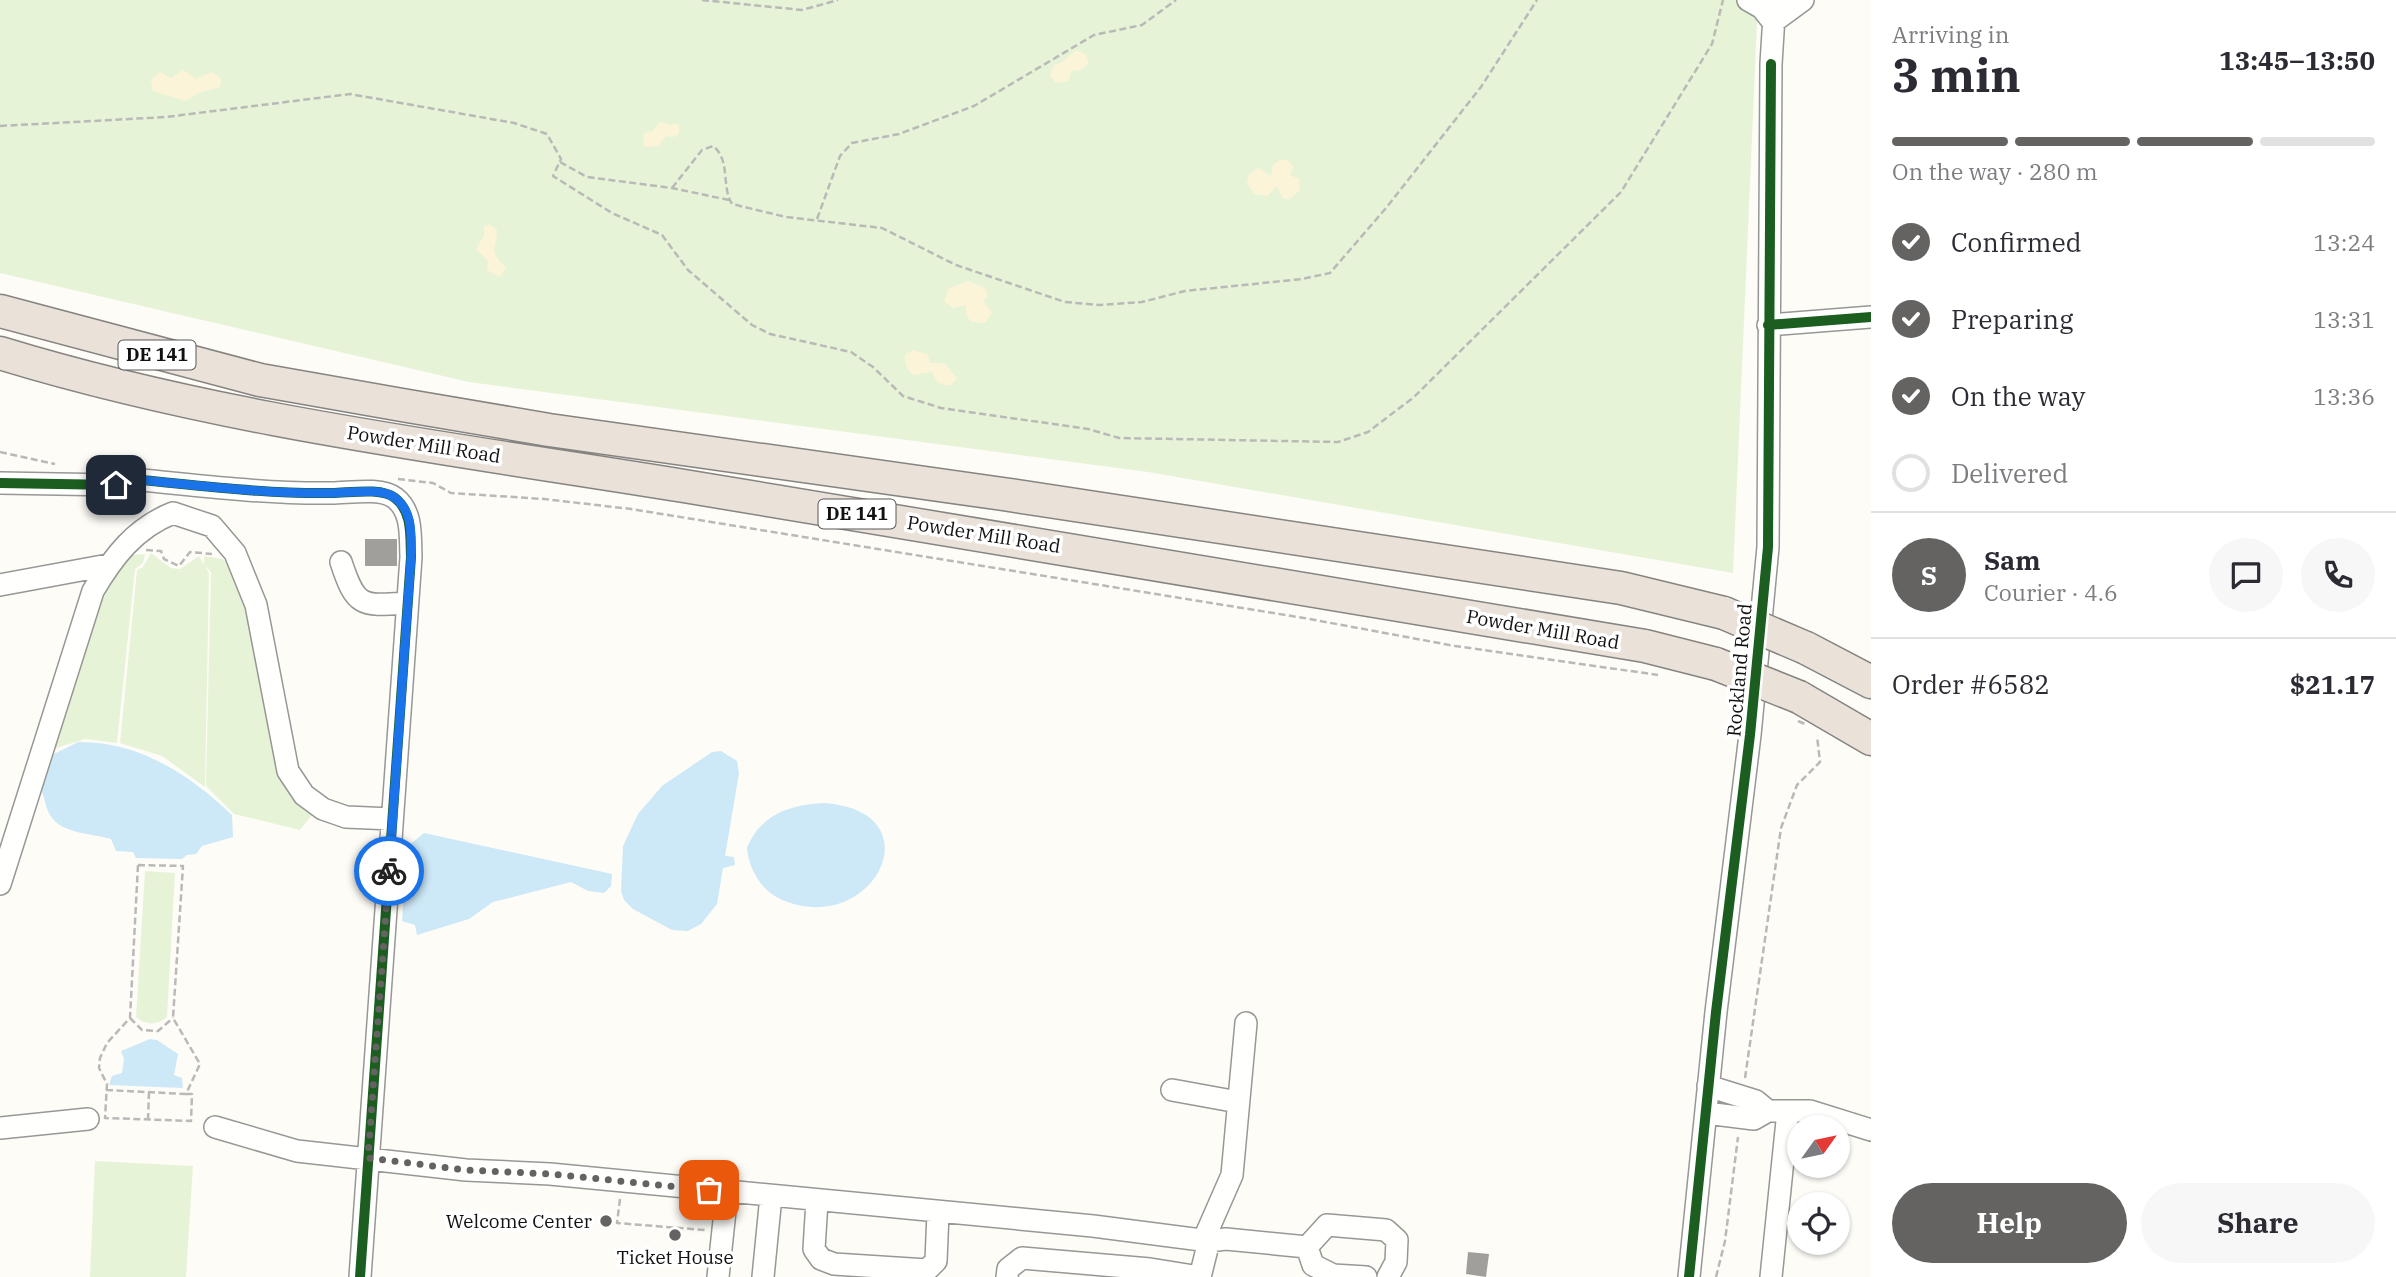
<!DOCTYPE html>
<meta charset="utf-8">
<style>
body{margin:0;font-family:"IBM Plex Serif",serif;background:#f7f7f7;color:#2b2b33;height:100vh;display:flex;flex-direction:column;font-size:26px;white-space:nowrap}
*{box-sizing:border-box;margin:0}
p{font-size:23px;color:#7c7c81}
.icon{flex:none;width:38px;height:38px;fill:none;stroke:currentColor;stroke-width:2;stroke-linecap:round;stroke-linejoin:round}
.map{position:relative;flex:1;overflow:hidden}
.drawer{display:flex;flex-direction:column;background:#fff;width:525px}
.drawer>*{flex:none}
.needle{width:46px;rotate:57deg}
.buttons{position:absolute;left:1787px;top:1115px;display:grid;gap:14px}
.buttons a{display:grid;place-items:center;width:63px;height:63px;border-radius:50%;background:#fff;box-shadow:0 2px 5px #0004;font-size:35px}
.pin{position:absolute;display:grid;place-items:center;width:60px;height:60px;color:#fff;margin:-30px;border-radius:14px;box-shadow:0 4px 10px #0006}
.courier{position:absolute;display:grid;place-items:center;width:70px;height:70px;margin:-35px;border:5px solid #1a73e8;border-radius:50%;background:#fff;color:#222;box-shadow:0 2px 9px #0007}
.head em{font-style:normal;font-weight:800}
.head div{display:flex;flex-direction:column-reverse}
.head{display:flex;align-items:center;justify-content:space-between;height:119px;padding:0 21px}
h1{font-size:46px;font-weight:800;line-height:52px}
.bar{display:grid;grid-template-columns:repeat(4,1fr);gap:10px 7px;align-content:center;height:84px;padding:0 21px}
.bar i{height:9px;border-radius:5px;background:#e1e1e2}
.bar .active{background:#646362}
.bar p{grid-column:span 4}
.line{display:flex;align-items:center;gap:18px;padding:0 21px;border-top:2px solid #e1e1e2}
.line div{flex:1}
.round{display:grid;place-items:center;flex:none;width:74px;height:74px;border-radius:37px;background:#f7f7f7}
ol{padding:0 21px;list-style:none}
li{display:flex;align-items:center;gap:21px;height:77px}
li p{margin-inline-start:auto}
li .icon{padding:7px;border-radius:50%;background:#646362;color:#fff;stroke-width:4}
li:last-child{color:#7c7c81}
li i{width:38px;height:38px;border:4px solid #e1e1e2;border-radius:50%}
.button{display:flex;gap:14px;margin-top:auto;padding:14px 21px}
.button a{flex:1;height:80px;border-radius:42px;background:#646362;color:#fff;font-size:28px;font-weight:800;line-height:80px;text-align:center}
.button a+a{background:#f7f7f7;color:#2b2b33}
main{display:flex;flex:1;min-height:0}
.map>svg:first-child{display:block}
</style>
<main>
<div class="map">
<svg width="1871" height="1277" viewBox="0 0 1871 1277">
<rect width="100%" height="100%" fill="#fdfcf7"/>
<path fill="#e7f3d7" d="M0 0H1758L1733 573 1148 472 469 382 0 273Z
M151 553 171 568 180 569 199 556 209 573 205 787 162 756 120 743 137 570 143 567Z
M145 554 143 563 135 569 117 743 85 739 53 749 96 591 121 556Z
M204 556 223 559 240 576 284 771 315 811 300 830 234 814 206 786 211 572 204 565Z
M145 871 175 873 167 1017C157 1026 145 1025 136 1017Z
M95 1161 193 1166 186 1277H90Z"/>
<path fill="#fcf4d9" d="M1076 50 1086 55 1089 63 1081 70 1071 71 1069 81 1056 83 1050 76 1054 65 1061 63Z
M183 70 196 79 212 72 221 79 220 87 198 93 186 101 153 91 151 80 160 72 171 78Z
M660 121 669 125 679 124V133L674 137 666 136 658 146 644 147 643 134 653 131Z
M1280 160H1287L1293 166 1290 175 1299 179 1300 190 1290 199H1283L1277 186 1267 196 1254 194 1247 183 1249 174 1258 168 1271 176 1273 165Z
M489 224 497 230C496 253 488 249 506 268L500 277 487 270 488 261 476 249 484 236V227Z
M969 281 986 289 988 297 983 301 992 313 985 323 971 322 966 314V305L953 308 944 301 949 288Z
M913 350 928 355 930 363H944L957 378 951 385C940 386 936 382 932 372L912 375 905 363V355Z"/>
<path fill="#cde8f7" d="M78 742C138 741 189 774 232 815L233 837 202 846 196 854 187 855 182 859 136 858 133 852 116 851 111 839C91 833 61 834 50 815 44 805 45 792 37 784L46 758Z
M721 751 737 761 739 773 725 856 734 857 735 865 723 868 717 904 701 924 688 931 672 930 633 909 624 900 621 891 623 846 638 814 662 786 712 752Z
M824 803C937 811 874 936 785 901 763 893 749 871 747 848 761 814 790 805 824 803Z
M424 833 612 874 611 886 604 893 588 891 571 882 493 902 469 919 417 935 415 925 402 921 407 847Z
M150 1039 157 1040 178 1054 174 1075 182 1078 183 1088 109 1085 112 1076 122 1073 124 1059 121 1051Z"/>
<path fill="#a19f9c" d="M365 539H397V566H365Z
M1468 1252 1489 1254 1486 1277 1466 1274Z"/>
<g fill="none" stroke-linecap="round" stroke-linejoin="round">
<defs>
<path id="minor" d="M1748 0 1762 8 1773 22 1803 0
M1768 325 1871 317
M0 483 116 485 141 480C204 486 268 494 332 493 349 493 381 487 395 498 413 512 410 537 411 557L360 1277
M341 562C356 608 362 606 407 603
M0 585 108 565
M0 884 93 591C113 557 135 528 173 513L212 526 235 553 256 605 288 771 304 795 323 809 346 817 392 819
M1172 1090 1238 1102
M1773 1111H1810L1871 1130
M1706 1113 1754 1119 1768 1111 1756 1101 1708 1086
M215 1127 297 1151 466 1170 550 1174 1093 1226 1209 1241 1226 1239 1307 1247
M0 1128 88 1119
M817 1201 814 1249 821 1259 834 1264 927 1270 936 1261 938 1213
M1307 1247 1327 1225 1386 1230 1397 1240 1396 1262 1388 1277
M1307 1247 1313 1265 1333 1275 1366 1277
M718 1277 727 1192
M763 1277 771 1196
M1007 1277 1008 1269 1022 1258 1150 1269 1200 1277
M1200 1277 1209 1241 1207 1232 1232 1175 1246 1023
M1689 1277 1716 1012 1750 735 1768 547 1771 64 1775 0
M1771 1277 1788 1111"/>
<path id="highway" d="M0 311 260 380 402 405 549 430 1003 494 1621 588 1724 613
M0 353C222 421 456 449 684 486 1005 538 1325 592 1645 646L1716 664
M1806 648 1871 682
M1799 697 1871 739"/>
</defs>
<use href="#minor" stroke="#979795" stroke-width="24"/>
<use href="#highway" stroke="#858482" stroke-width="35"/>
<path stroke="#b9b9b8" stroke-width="2.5" stroke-dasharray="7 3.5" stroke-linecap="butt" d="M702 0 802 10 838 0
M0 126 166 117 350 94 514 123 547 134 561 159 553 176 612 213 662 235 688 270 752 325 770 334 851 352 873 367 903 396 941 408 1088 429 1119 438 1338 442 1368 432 1414 397 1621 192 1712 44 1723 0
M560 162 587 177 672 188 729 200
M672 188 702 150 713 146C731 160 721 187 732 204L786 217 882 228 956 265 1065 302 1100 305 1142 302 1185 291 1302 279 1330 273 1386 208 1481 87 1537 0
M817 219 840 156 852 143 899 134 974 106 1094 35 1142 25 1176 0
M0 452 55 464
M398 479 433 483 451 493 544 499 631 509 1304 618 1455 646 1658 675
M146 550 161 551 164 559 179 566 190 552 212 554
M138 865 183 866 173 1018 200 1064 186 1094H192L191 1121 105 1118 107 1084 99 1068 100 1058 107 1043 130 1018Z
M130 1018 142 1030 158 1031 173 1018
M1745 1078 1781 828 1797 785 1820 762 1817 736
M106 1090 186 1094
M148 1120 149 1092
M620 1199 617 1223 705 1230
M1716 1277 1725 1241 1738 1137"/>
<use href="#minor" stroke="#fffffe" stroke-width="21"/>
<use href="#highway" stroke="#eae1d8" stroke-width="32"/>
<defs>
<path id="highway-bridge" d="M1724 613 1806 648
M1716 664 1799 697"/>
</defs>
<use href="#highway-bridge" stroke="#858482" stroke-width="35" stroke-linecap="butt"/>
<path stroke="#b9b9b8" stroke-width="2.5" stroke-dasharray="7 3.5" stroke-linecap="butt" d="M1798 721 1805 724"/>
<use href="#highway-bridge" stroke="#eae1d8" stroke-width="32"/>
<defs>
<path id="cycleway" d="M1768 325 1871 317
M0 483 116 485 141 480C204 486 268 494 332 493 349 493 381 487 395 498 413 512 410 537 411 557L360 1277
M1689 1277 1716 1012 1750 735 1768 547 1771 64"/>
</defs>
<use href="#cycleway" stroke="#fff" stroke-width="15"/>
<use href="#cycleway" stroke="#1b5e20" stroke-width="10"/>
</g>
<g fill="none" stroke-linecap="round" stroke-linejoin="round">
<path stroke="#646362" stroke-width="7" stroke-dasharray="0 12.6" d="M389 871 368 1158 466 1170 550 1174 709 1190"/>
<path stroke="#1a73e8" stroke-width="9" d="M116 485 141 480C204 486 268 494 332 493 349 493 381 487 395 498 414 512 411 537 411 558L389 871"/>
</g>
<g fill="#646362" stroke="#fff" stroke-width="2.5">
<circle cx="606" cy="1221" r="7"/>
<circle cx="675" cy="1235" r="7"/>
</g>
<g text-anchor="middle" stroke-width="7" stroke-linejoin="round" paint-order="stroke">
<g fill="#fff" stroke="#585858" stroke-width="2">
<rect x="118.5" y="340.5" width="77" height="29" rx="5"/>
<rect x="818.5" y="499.5" width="77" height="29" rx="5"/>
</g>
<g font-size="18" font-weight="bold" fill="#111">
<text x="157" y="361">DE 141</text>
<text x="857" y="520">DE 141</text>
</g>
<g font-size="19" fill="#111" stroke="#fff">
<text transform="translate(424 444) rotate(9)" y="7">Powder Mill Road</text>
<text transform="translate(984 534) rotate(9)" y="7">Powder Mill Road</text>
<text transform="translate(1543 629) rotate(10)" y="7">Powder Mill Road</text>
<text transform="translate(1739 670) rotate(-85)" y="7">Rockland Road</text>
</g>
<g font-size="19" fill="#111" stroke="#fff" text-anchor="end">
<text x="592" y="1228">Welcome Center</text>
<text x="675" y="1264" text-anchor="middle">Ticket House</text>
</g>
</g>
</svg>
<div class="buttons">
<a><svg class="needle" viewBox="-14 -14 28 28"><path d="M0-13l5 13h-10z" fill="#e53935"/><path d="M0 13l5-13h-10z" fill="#7c7c81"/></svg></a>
<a><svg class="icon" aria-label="locate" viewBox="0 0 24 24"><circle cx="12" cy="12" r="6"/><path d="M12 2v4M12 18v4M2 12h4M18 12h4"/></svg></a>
</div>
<div class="pin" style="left:709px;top:1190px;background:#ea580c"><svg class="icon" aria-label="bag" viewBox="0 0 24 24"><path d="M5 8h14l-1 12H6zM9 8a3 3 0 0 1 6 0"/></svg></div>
<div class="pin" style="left:116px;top:485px;background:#1f2937"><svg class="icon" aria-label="home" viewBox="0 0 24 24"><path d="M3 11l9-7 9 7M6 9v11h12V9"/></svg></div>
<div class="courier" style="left:389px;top:871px"><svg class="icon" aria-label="bike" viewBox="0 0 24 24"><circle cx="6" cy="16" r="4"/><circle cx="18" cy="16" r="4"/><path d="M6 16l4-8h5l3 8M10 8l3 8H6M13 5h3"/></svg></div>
</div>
<section class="drawer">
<div class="head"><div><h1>3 min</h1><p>Arriving in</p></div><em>13:45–13:50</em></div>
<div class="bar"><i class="active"></i><i class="active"></i><i class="active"></i><i></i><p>On the way · 280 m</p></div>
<ol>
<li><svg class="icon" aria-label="check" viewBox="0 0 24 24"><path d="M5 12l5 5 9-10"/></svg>Confirmed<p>13:24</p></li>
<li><svg class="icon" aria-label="check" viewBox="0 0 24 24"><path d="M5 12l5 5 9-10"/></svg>Preparing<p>13:31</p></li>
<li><svg class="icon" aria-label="check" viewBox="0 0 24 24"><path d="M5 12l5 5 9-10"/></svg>On the way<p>13:36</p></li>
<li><i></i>Delivered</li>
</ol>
<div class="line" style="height:126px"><b class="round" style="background:#646362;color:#fff">S</b><div><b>Sam</b><p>Courier · 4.6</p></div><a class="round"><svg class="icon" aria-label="chat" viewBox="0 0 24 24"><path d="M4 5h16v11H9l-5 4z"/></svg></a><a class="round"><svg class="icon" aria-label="phone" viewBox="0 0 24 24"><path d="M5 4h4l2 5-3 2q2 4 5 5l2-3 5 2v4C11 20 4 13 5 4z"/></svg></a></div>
<div class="line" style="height:91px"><div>Order #6582</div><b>$21.17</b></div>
<div class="button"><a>Help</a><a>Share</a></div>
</section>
</main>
